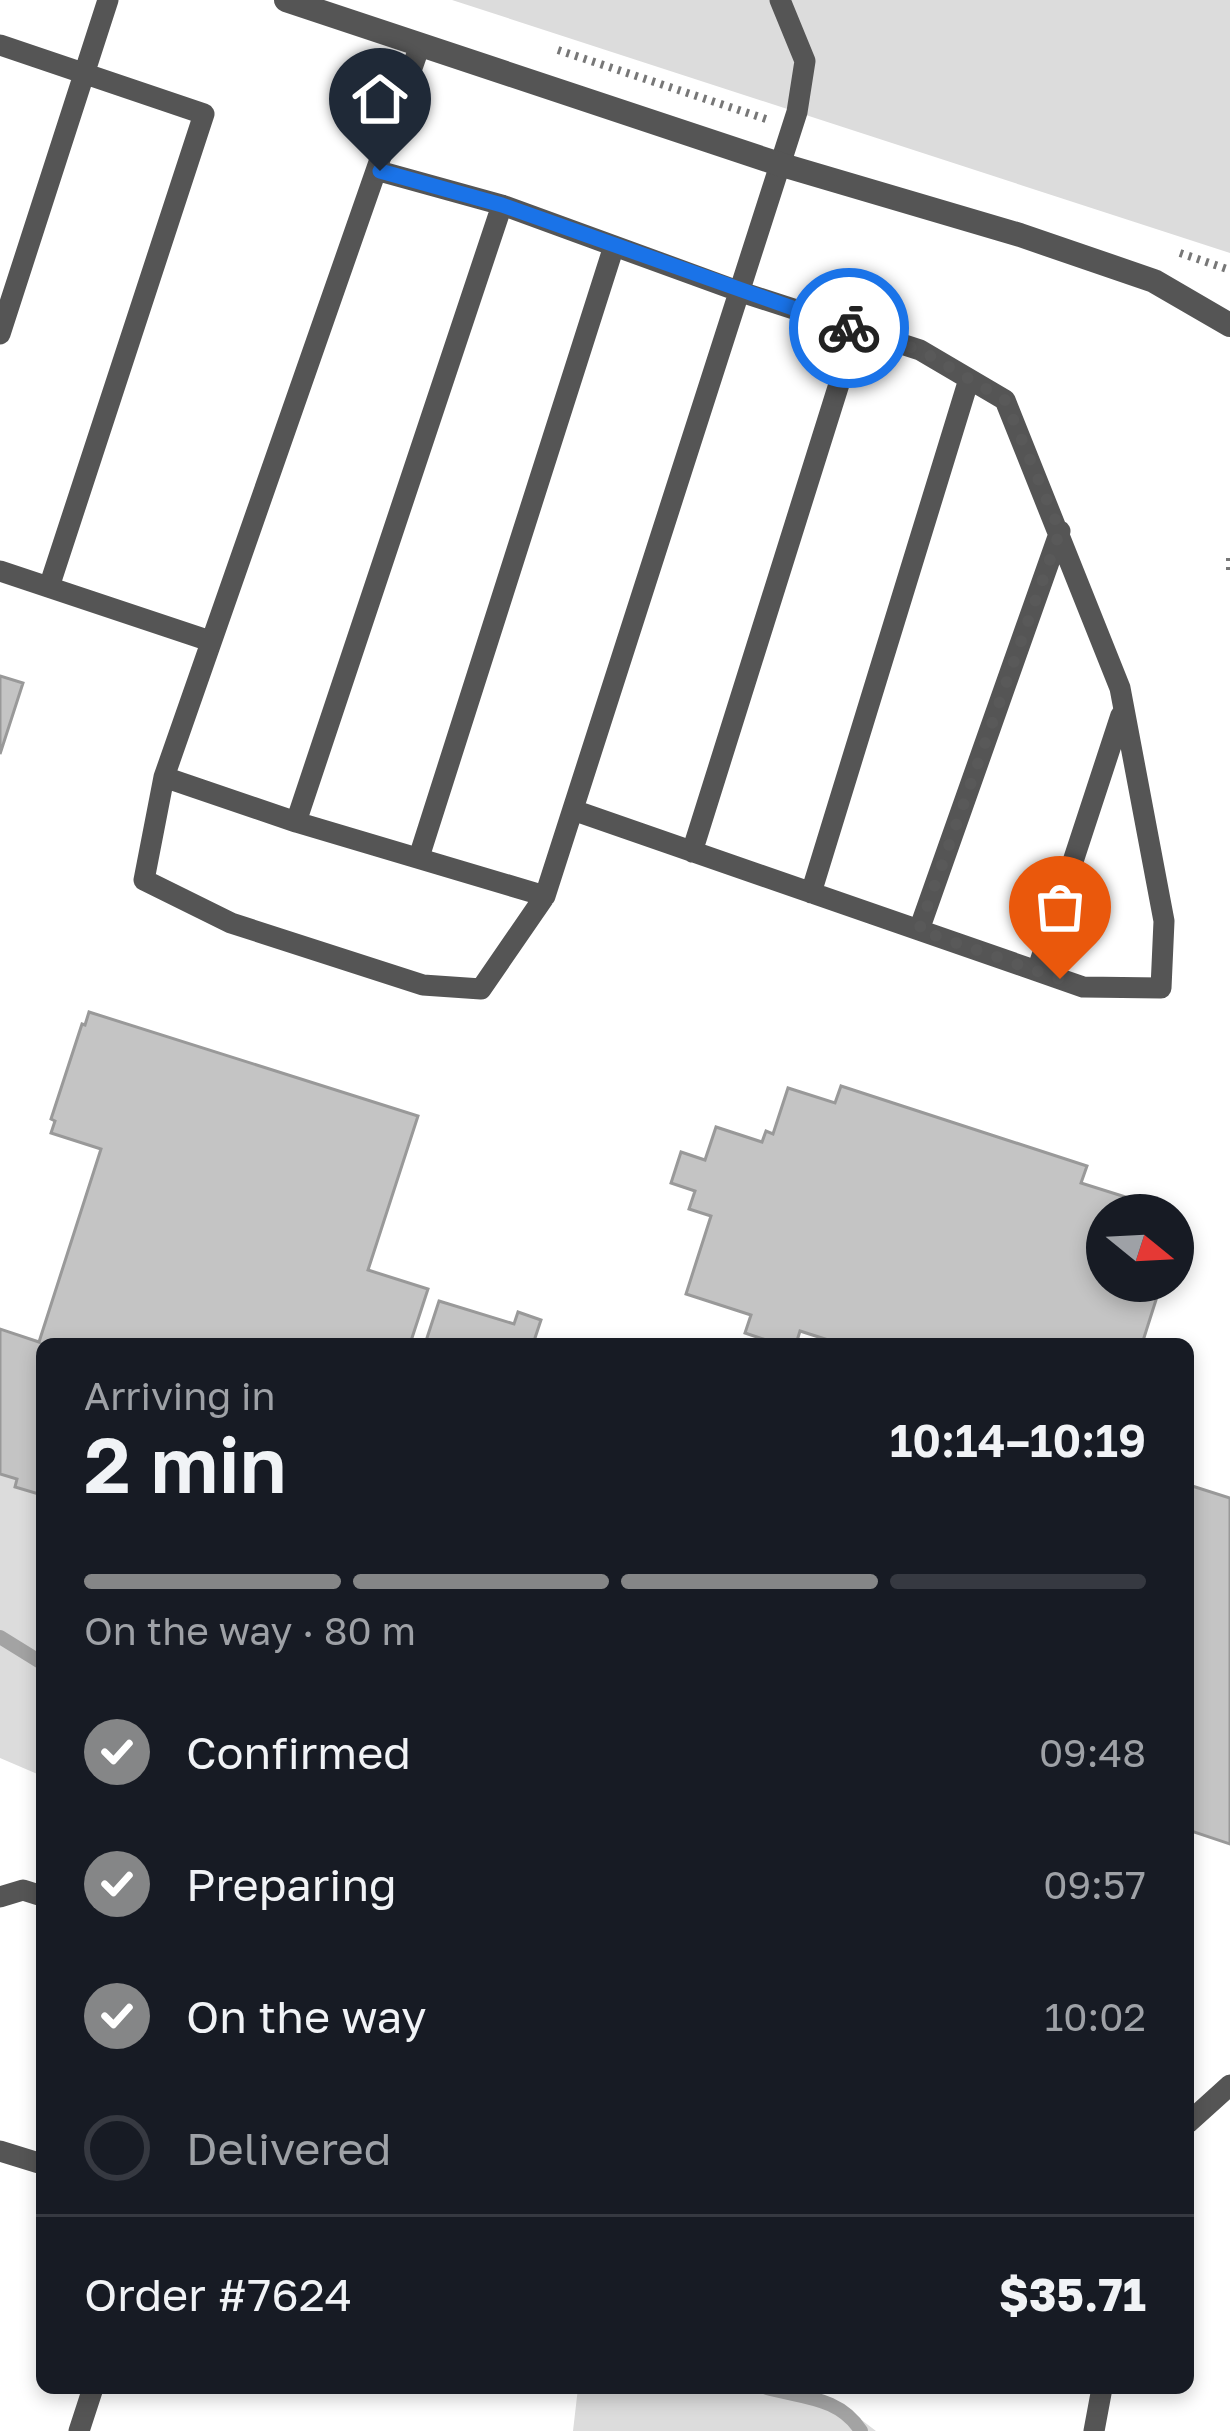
<!DOCTYPE html>
<meta charset="utf-8">
<style>
body{margin:0;font-family:"Golos Text",sans-serif;background:#242831;color:#f1f3f6;height:100vh;display:flex;flex-direction:column;font-size:45px;white-space:nowrap}
*{box-sizing:border-box;margin:0}
p{font-size:39px;color:#9ea1a6}
.icon{flex:none;width:66px;height:66px;fill:none;stroke:currentColor;stroke-width:2;stroke-linecap:round;stroke-linejoin:round}
.map{position:relative;flex:1;overflow:hidden}
.sheet{position:absolute;left:36px;top:1338px;width:1158px;height:1056px;display:flex;flex-direction:column;background:#171b24;border-radius:18px;box-shadow:0 6px 18px #0003}
.sheet>*{flex:none}
.needle{width:78px;rotate:108deg}
.tools{position:absolute;left:1086px;top:1194px;display:grid;gap:24px}
.tools a{display:grid;place-items:center;width:108px;height:108px;border-radius:50%;background:#171b24;box-shadow:0 6px 18px #0003;font-size:60px}
.pin{position:absolute;display:grid;place-items:center;width:102px;height:102px;color:#fff;margin:-123px -51px;border-radius:50% 50% 50% 0;rotate:-45deg;box-shadow:0 0 12px #0007}
.pin .icon{rotate:45deg}
.courier{position:absolute;display:grid;place-items:center;width:120px;height:120px;margin:-60px;border:9px solid #1a73e8;border-radius:50%;background:#fff;color:#222;box-shadow:0 3px 15px #0007}
.summary em{font-style:normal;font-weight:600}
.summary div{display:flex;flex-direction:column-reverse}
.summary{display:flex;align-items:center;justify-content:space-between;height:204px;padding:0 48px}
h1{font-size:78px;font-weight:600;line-height:90px}
.bar{display:grid;grid-template-columns:repeat(4,1fr);gap:18px 12px;align-content:center;height:144px;padding:0 48px}
.bar i{height:15px;border-radius:9px;background:#363941}
.bar .active{background:#858687}
.bar p{grid-column:span 4}
.line{display:flex;align-items:center;gap:30px;padding:0 48px;border-top:3px solid #363941}
.line div{flex:1}
ol{padding:0 48px;list-style:none}
li{display:flex;align-items:center;gap:36px;height:132px}
li p{margin-inline-start:auto}
li .icon{padding:12px;border-radius:50%;background:#858687;color:#fff;stroke-width:4}
li:last-child{color:#9ea1a6}
li i{width:66px;height:66px;border:6px solid #363941;border-radius:50%}
.map>svg:first-child{display:block}
</style>
<div class="map">
<svg width="1230" height="2431" viewBox="0 0 1230 2431">
<rect width="100%" height="100%" fill="#fff"/>
<path fill="#dcdcdc" d="M452 0H1230V253Z
M0 1474 17 1479 16 1487 42 1495V1776L0 1758Z
M578 2388H796L842 2405 876 2431H573Z"/>
<g fill="none" stroke-linecap="round" stroke-linejoin="round">
<path stroke="#a3a3a3" stroke-width="14" d="M0 1637 42 1663
M767 2388C803 2398 840 2397 861 2431"/>
</g>
<path fill="#c4c4c4" stroke="#999" stroke-width="3" d="M0 676 23 683 0 754Z
M89 1012 418 1116 368 1270 428 1289 410 1344H42V1495L15 1487 17 1479 0 1474V1329L39 1342 101 1149 51 1133 55 1121 51 1119 82 1024 85 1025Z
M841 1086 1087 1166 1081 1183 1132 1199 1127 1215H1107V1281H1162L1142 1344 1097 1340 1095 1344H826L828 1340 800 1331 796 1344H778L745 1333 751 1315 686 1294 711 1216 689 1209 695 1191 671 1183 681 1152 705 1160 716 1127 762 1142 766 1131 773 1134 788 1088 835 1103Z
M439 1301 514 1324 518 1312 541 1320 533 1344H425Z
M1189 1485 1230 1498V1844L1188 1830Z"/>
<g fill="none" stroke-linecap="round" stroke-linejoin="round">
<path stroke="#777" stroke-width="8" stroke-dasharray="3 6" stroke-linecap="butt" d="M558 50 766 119
M1180 253 1230 270
M1230 558V572"/>
<path stroke="#555" stroke-width="21" d="M0 45 204 114 49 587
M420 45 164 777 144 880 231 923 423 985 481 989 545 896 797 112 805 61 780 0
M379 171 502 205 738 291 920 350 1005 400 1120 688 1164 921 1161 988 1083 987 573 810
M0 334 108 0
M0 571 210 641
M164 777 296 822 545 896
M296 822 502 205
M692 852 856 330
M419 857 614 246
M811 893 969 379
M919 930 1060 531
M1037 971 1121 715
M0 1897 23 1890 42 1896
M1188 2123 1230 2085
M0 2151 42 2164
M79 2431 93 2388
M1094 2431 1102 2388"/>
<path stroke="#555" stroke-width="24" d="M286 0 779 164 1020 235 1154 281 1230 325"/>
</g>
<g fill="none" stroke-linecap="round" stroke-linejoin="round">
<path stroke="#595959" stroke-width="12" stroke-dasharray="0 21.6" d="M849 328 920 350 1005 400 1060 531 919 930 1060 979"/>
<path stroke="#1a73e8" stroke-width="15" d="M380 171 502 205 849 328"/>
</g>
</svg>
<div class="tools">
<a><svg class="needle" viewBox="-14 -14 28 28"><path d="M0-13l5 13h-10z" fill="#e53935"/><path d="M0 13l5-13h-10z" fill="#9ea1a6"/></svg></a>
</div>
<div class="pin" style="left:1060px;top:979px;background:#ea580c"><svg class="icon" aria-label="bag" viewBox="0 0 24 24"><path d="M5 8h14l-1 12H6zM9 8a3 3 0 0 1 6 0"/></svg></div>
<div class="pin" style="left:380px;top:171px;background:#1f2937"><svg class="icon" aria-label="home" viewBox="0 0 24 24"><path d="M3 11l9-7 9 7M6 9v11h12V9"/></svg></div>
<div class="courier" style="left:849px;top:328px"><svg class="icon" aria-label="bike" viewBox="0 0 24 24"><circle cx="6" cy="16" r="4"/><circle cx="18" cy="16" r="4"/><path d="M6 16l4-8h5l3 8M10 8l3 8H6M13 5h3"/></svg></div>
<section class="sheet">
<div class="summary"><div><h1>2 min</h1><p>Arriving in</p></div><em>10:14–10:19</em></div>
<div class="bar"><i class="active"></i><i class="active"></i><i class="active"></i><i></i><p>On the way · 80 m</p></div>
<ol>
<li><svg class="icon" aria-label="check" viewBox="0 0 24 24"><path d="M5 12l5 5 9-10"/></svg>Confirmed<p>09:48</p></li>
<li><svg class="icon" aria-label="check" viewBox="0 0 24 24"><path d="M5 12l5 5 9-10"/></svg>Preparing<p>09:57</p></li>
<li><svg class="icon" aria-label="check" viewBox="0 0 24 24"><path d="M5 12l5 5 9-10"/></svg>On the way<p>10:02</p></li>
<li><i></i>Delivered</li>
</ol>
<div class="line" style="height:156px"><div>Order #7624</div><b>$35.71</b></div>
</section>
</div>
